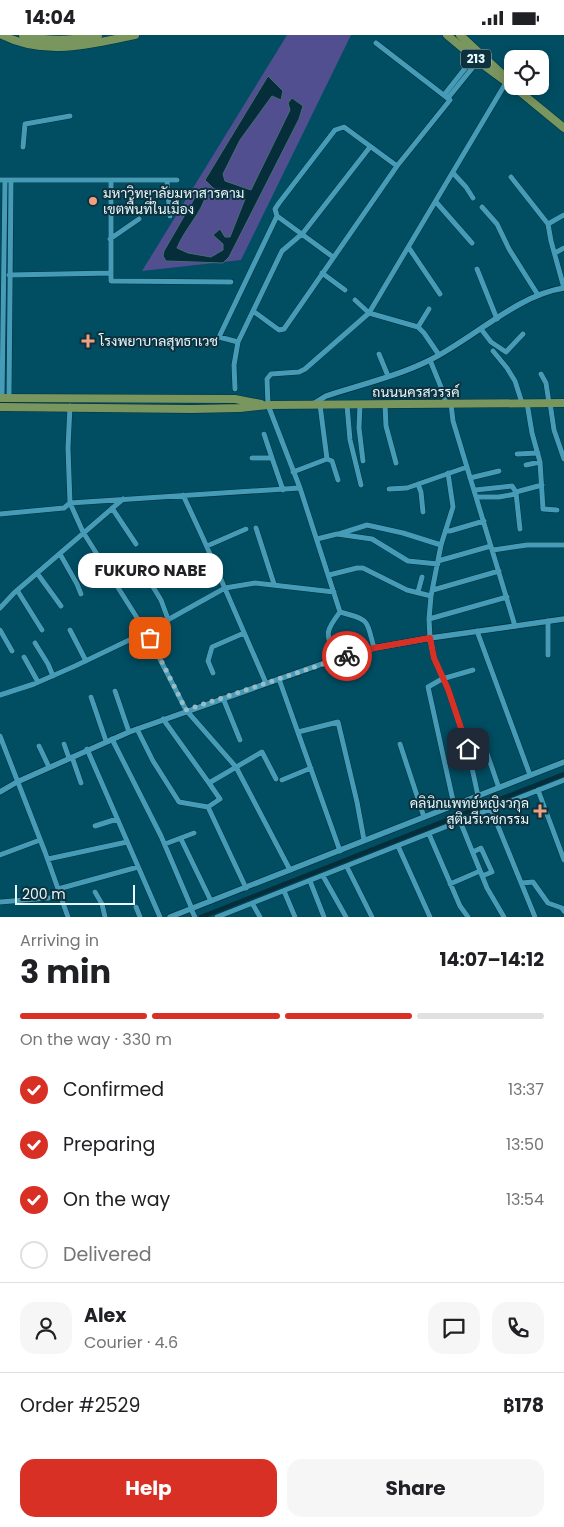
<!DOCTYPE html>
<meta charset="utf-8">
<style>
body{margin:0;font-family:Poppins,Sarabun,sans-serif;background:#f6f6f6;color:#202124;height:100vh;display:flex;flex-direction:column;font-size:19px;white-space:nowrap}
*{box-sizing:border-box;margin:0}
p{font-size:16px;color:#757577}
.icon{flex:none;width:28px;height:28px;fill:none;stroke:currentColor;stroke-width:2;stroke-linecap:round;stroke-linejoin:round}
.map{position:relative;height:882px;overflow:hidden}
.sheet{display:flex;flex-direction:column;background:#fff;flex:1}
.sheet>*{flex:none}
.buttons{position:absolute;left:504px;top:15px;display:grid;gap:10px}
.buttons a{display:grid;place-items:center;width:45px;height:45px;border-radius:10px;background:#fff;box-shadow:0 2px 12px #0003;font-size:25px}
.scale{position:absolute;left:15px;bottom:12px;width:120px;box-sizing:border-box;padding-left:5px;border:2px solid #e8f8fe;border-top:0;font-size:14px;line-height:18px;white-space:nowrap;color:#e8f8fe;-webkit-text-stroke:4px #0d313d;paint-order:stroke}
.pin{position:absolute;display:grid;place-items:center;width:42px;height:42px;color:#fff;margin:-21px;border-radius:10px;box-shadow:0 2px 8px #0006}
.courier{position:absolute;display:grid;place-items:center;width:50px;height:50px;margin:-25px;border:4px solid #d93025;border-radius:50%;background:#fff;color:#222;box-shadow:0 1px 6px #0007}
.bubble{position:absolute;height:35px;border-radius:15px;background:#fff;box-shadow:0 2px 12px #0003;font-size:16px;font-weight:700;line-height:35px;text-align:center}
.summary em{font-style:normal;font-weight:700}
.summary div{display:flex;flex-direction:column-reverse}
.summary{display:flex;align-items:center;justify-content:space-between;height:85px;padding:0 20px}
h1{font-size:32px;font-weight:700;line-height:38px}
.bar{display:grid;grid-template-columns:repeat(4,1fr);gap:8px 5px;align-content:center;height:60px;padding:0 20px}
.bar i{height:6px;border-radius:4px;background:#e0e0e0}
.bar .selected{background:#d93025}
.bar p{grid-column:span 4}
.line{display:flex;align-items:center;gap:12px;padding:0 20px;border-top:1px solid #e0e0e0}
.line div{flex:1}
.round{display:grid;place-items:center;flex:none;width:52px;height:52px;border-radius:15px;background:#f6f6f6}
ol{padding:0 20px;list-style:none}
li{display:flex;align-items:center;gap:15px;height:55px}
li p{margin-inline-start:auto}
li .icon{padding:5px;border-radius:50%;background:#d93025;color:#fff;stroke-width:4}
li:last-child{color:#757577}
li i{width:28px;height:28px;border:2px solid #e0e0e0;border-radius:50%}
.primary-button{display:flex;gap:10px;margin-top:auto;padding:10px 20px}
.primary-button a{flex:1;height:58px;border-radius:15px;background:#d93025;color:#fff;font-size:20px;font-weight:700;line-height:58px;text-align:center}
.primary-button a+a{background:#f6f6f6;color:#202124}
.status{display:flex;justify-content:space-between;align-items:center;height:35px;padding:0 25px;background:#fff;direction:ltr}
.status svg{height:14px;fill:currentColor}
.map>svg:first-child{display:block}
</style>
<div class="status"><b>14:04</b><svg viewBox="0 0 49 12"><path d="M0 12V9h3v3zM5 12V6h3v6zM10 12V3h3v9zM15 12V0h3v12zM26 1h20v11H26zM47 4h2v5h-2z"/></svg></div>
<div class="map">
<svg width="564" height="882" viewBox="0 0 564 882">
<rect width="100%" height="100%" fill="#014e63"/>
<path fill="#514f90" d="M287 0H351L241 225 142 236Z"/>
<path fill="#052e3a" stroke="#496b75" d="M268 41 283 56 281 65 272 61 240 105 223 139 225 146 251 155 290 75 288 68 292 63 303 71 299 84 229 222 223 228 166 226 163 221 164 216 201 152 207 157C202 178 185 193 177 213L188 218 211 222 223 215V209L213 200 220 194 225 202H230L245 164 213 153 205 145Z"/>
<g fill="none" stroke-linecap="round" stroke-linejoin="round">
<path stroke="#052e3a" stroke-width="4.5" d="M201 882 564 739"/>
<defs>
<path id="minor" d="M444 60 474 22
M448 63 478 26
M23 112 25 89 70 81
M453 138 466 152 473 163
M511 142 548 189 551 206 564 253
M0 145H177
M111 146V246L231 247
M167 146 170 181
M436 167 472 208
M482 172 497 189 509 214 538 260
M548 189 564 180
M110 204 139 184
M409 213 440 259
M555 218 564 213
M333 222 277 181 275 174 279 168 335 95 344 92 397 131
M477 234 497 284
M322 238 345 255
M9 240 111 238
M355 265 369 278 418 292 424 298 439 320
M253 276 279 295 284 294 397 131 450 65 376 8
M418 292 429 274
M481 294 491 307 506 317 523 299
M238 307 219 302 277 181
M493 316 507 333 515 346 522 368
M379 319 388 341
M430 325 443 357 446 369
M541 339 546 348 549 368
M235 354 234 330 238 307 282 216 303 198 370 112
M2 363 5 145
M9 363 11 145
M527 368 532 398 540 427 543 474 557 475
M550 368 554 395 564 424
M360 369 359 393 363 426
M385 369 386 391 396 428
M451 369 453 386 515 591
M320 370 327 424 332 426 338 445
M347 370 350 405 361 450
M70 371 68 413 70 468 83 497 146 597 186 675 236 732 290 835
M264 399 272 423
M517 419 538 418
M252 423H272L283 455
M526 430 540 427
M293 437 327 424
M448 438 453 472 441 510 431 561 429 584 430 603 434 623 448 654 468 714 478 761
M470 443 499 436
M418 449 421 457 423 477
M389 454 407 453 467 432
M475 455 512 451 516 457 542 450
M516 458 520 494
M183 460 203 503 266 648
M476 462H499L516 459
M112 473 136 509
M0 479 64 473 70 468 300 453
M256 493 274 549
M446 495 450 496 484 486
M339 499 367 490 403 498 441 510
M317 504 337 499 372 504 408 526 438 529
M207 511 246 494
M493 515 527 510H564
M60 519 77 549 81 559
M438 526 491 511
M37 538 61 571
M329 540 357 533H363L407 555 431 561
M150 547 161 565 168 584
M17 555 42 595
M433 555 499 536
M418 557 422 542
M0 573 14 558 123 464
M340 577 300 453 268 370 267 344 271 339 299 337 305 334 369 278 507 46
M429 584 507 562
M548 586V620
M0 595 12 616
M70 595 86 626
M477 596 530 740
M35 608 48 629 53 641
M24 622 38 647
M336 624C327 599 323 599 340 577 370 585 366 584 374 613
M213 638 208 626 212 612 244 598
M279 644 340 816
M115 656 129 697
M0 660 34 649 75 631 146 597 225 553 255 548 334 557
M91 662 106 706
M223 663 240 705
M163 684 209 748 262 717 276 744
M137 694 153 726 179 767 208 772
M298 697 338 687 357 767 364 805
M0 701 45 817 68 882
M112 704 161 801 192 874
M483 707 499 753
M64 709 69 723
M400 709 424 782
M39 711 49 732
M87 714 160 882
M72 722 81 748
M282 745 311 733
M209 748 220 764 208 772 246 853
M538 755 564 825
M454 770 428 652 442 644 473 635
M491 774 535 882
M460 786 487 853 504 882
M95 791 117 784
M429 799 460 871 468 882
M181 804 211 866
M165 809 194 798
M398 811 430 882
M473 817 481 813 492 837 482 841
M0 820 40 805
M48 824 127 807
M347 832 372 882
M323 841 346 882
M310 846 324 882
M522 848 533 847 548 868 562 873 564 876
M450 849 480 836
M58 854 138 832
M284 856 295 882
M95 857 102 869 105 882
M0 867 61 862
M252 868 260 882
M136 872 140 882
M191 874 195 882
M217 882 564 745"/>
<path id="tertiary" d="M313 369 326 361C360 350 398 341 430 325 473 304 517 260 564 253
M0 757 17 747 129 697 336 624 374 613 430 603 564 584
M170 882 564 727"/>
<path id="primary" d="M2 0C46 22 90 9 135 0
M23 0C48 7 72 6 98 0
M447 0 478 26 512 51
M460 0 501 38
M513 51 564 93
M0 363 235 364 261 369
M0 372 192 374 240 373 268 370 564 368"/>
</defs>
<use href="#minor" stroke="#003240" stroke-width="6"/>
<use href="#tertiary" stroke="#003240" stroke-width="7"/>
<use href="#primary" stroke="#003240" stroke-width="9"/>
<use href="#minor" stroke="#469bb7" stroke-width="5"/>
<use href="#tertiary" stroke="#469bb7" stroke-width="5.5"/>
<use href="#primary" stroke="#7a965f" stroke-width="8"/>
</g>
<g fill="none" stroke-linecap="round" stroke-linejoin="round">
<path stroke="#97bcc8" stroke-width="5" stroke-dasharray="0 9" d="M150 603 186 675 347 621"/>
<path stroke="#d93025" stroke-width="6" d="M347 621 374 613 430 603 434 623 448 654 468 714"/>
</g>
<g fill="#f2a07f" stroke="#0d313d" stroke-width="2">
<circle cx="93" cy="166" r="5"/>
<path d="M85.5 298.5h5v5h5v5h-5v5h-5v-5h-5v-5h5z"/>
<path d="M537.5 768.5h5v5h5v5h-5v5h-5v-5h-5v-5h5z"/>
</g>
<g text-anchor="middle" stroke-width="4" stroke-linejoin="round" paint-order="stroke">
<rect fill="#0d313d" stroke="#a6bcc4" stroke-width="1" x="461" y="14.5" width="30" height="19" rx="4"/>
<g font-size="12" font-weight="bold" fill="#e8f8fe">
<text x="476" y="28">213</text>
</g>
<g font-size="14" fill="#e8f8fe" stroke="#0d313d" text-anchor="start">
<text x="103" y="163">มหาวิทยาลัยมหาสารคาม<tspan x="103" dy="16">เขตพื้นที่ในเมือง</tspan></text>
<text x="99" y="311">โรงพยาบาลสุทธาเวช</text>
<text x="529" y="773" text-anchor="end">คลินิกแพทย์หญิงวกุล<tspan x="529" dy="16">สูตินรีเวชกรรม</tspan></text>
</g>
<g font-size="14" fill="#e8f8fe" stroke="#0d313d">
<text x="416" y="362">ถนนนครสวรรค์</text>
</g>
</g>
</svg>
<div class="buttons">
<a><svg class="icon" aria-label="locate" viewBox="0 0 24 24"><circle cx="12" cy="12" r="6"/><path d="M12 2v4M12 18v4M2 12h4M18 12h4"/></svg></a>
</div>
<div class="scale">200 m</div>
<div class="pin" style="left:150px;top:603px;background:#ea580c"><svg class="icon" aria-label="bag" viewBox="0 0 24 24"><path d="M5 8h14l-1 12H6zM9 8a3 3 0 0 1 6 0"/></svg></div>
<div class="pin" style="left:468px;top:714px;background:#1f2937"><svg class="icon" aria-label="home" viewBox="0 0 24 24"><path d="M3 11l9-7 9 7M6 9v11h12V9"/></svg></div>
<div class="courier" style="left:347px;top:621px"><svg class="icon" aria-label="bike" viewBox="0 0 24 24"><circle cx="6" cy="16" r="4"/><circle cx="18" cy="16" r="4"/><path d="M6 16l4-8h5l3 8M10 8l3 8H6M13 5h3"/></svg></div>
<div class="bubble" style="left:78px;top:518px;width:145px">FUKURO NABE</div>
</div>
<section class="sheet">
<div class="summary"><div><h1>3 min</h1><p>Arriving in</p></div><em>14:07–14:12</em></div>
<div class="bar"><i class="selected"></i><i class="selected"></i><i class="selected"></i><i></i><p>On the way · 330 m</p></div>
<ol>
<li><svg class="icon" aria-label="check" viewBox="0 0 24 24"><path d="M5 12l5 5 9-10"/></svg>Confirmed<p>13:37</p></li>
<li><svg class="icon" aria-label="check" viewBox="0 0 24 24"><path d="M5 12l5 5 9-10"/></svg>Preparing<p>13:50</p></li>
<li><svg class="icon" aria-label="check" viewBox="0 0 24 24"><path d="M5 12l5 5 9-10"/></svg>On the way<p>13:54</p></li>
<li><i></i>Delivered</li>
</ol>
<div class="line" style="height:90px"><a class="round"><svg class="icon" aria-label="person" viewBox="0 0 24 24"><circle cx="12" cy="8" r="4"/><path d="M4 21q1-7 8-7t8 7"/></svg></a><div><b>Alex</b><p>Courier · 4.6</p></div><a class="round"><svg class="icon" aria-label="chat" viewBox="0 0 24 24"><path d="M4 5h16v11H9l-5 4z"/></svg></a><a class="round"><svg class="icon" aria-label="phone" viewBox="0 0 24 24"><path d="M5 4h4l2 5-3 2q2 4 5 5l2-3 5 2v4C11 20 4 13 5 4z"/></svg></a></div>
<div class="line" style="height:65px"><div>Order #2529</div><b>฿178</b></div>
<div class="primary-button"><a>Help</a><a>Share</a></div>
</section>
